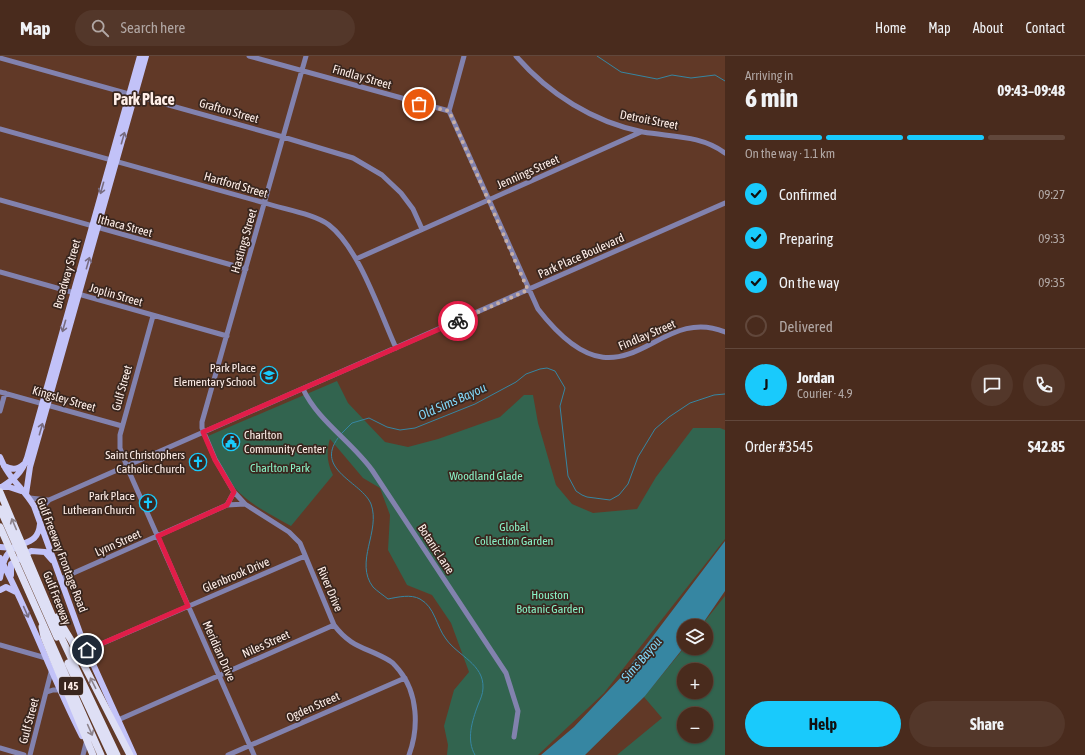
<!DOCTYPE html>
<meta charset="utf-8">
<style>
body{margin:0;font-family:"Asap Condensed",sans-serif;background:#53372a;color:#f1f3f6;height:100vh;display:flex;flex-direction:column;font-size:15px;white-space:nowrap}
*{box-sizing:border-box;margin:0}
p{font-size:13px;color:#b1a7a4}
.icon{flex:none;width:22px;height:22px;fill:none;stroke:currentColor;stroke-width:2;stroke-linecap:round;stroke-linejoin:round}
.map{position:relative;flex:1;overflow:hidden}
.details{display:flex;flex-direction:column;background:#492b1d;width:360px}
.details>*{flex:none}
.fabs{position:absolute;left:677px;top:563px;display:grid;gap:8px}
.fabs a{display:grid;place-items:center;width:36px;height:36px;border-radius:50%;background:#492b1d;box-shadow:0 1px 3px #0004,0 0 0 1px #61473b;font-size:20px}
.pin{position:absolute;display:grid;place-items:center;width:34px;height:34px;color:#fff;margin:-17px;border:2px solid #fff;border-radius:50%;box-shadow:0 1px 4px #0007}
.courier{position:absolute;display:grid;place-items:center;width:40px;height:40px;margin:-20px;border:3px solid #e11d48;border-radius:50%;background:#fff;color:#222;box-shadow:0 1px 5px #0007}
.headline em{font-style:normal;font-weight:700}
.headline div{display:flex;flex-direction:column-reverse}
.headline{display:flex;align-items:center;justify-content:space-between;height:68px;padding:0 20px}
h1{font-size:26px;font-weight:700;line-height:30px}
.bar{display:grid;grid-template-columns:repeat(4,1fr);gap:6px 4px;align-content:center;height:48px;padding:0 20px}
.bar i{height:5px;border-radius:3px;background:#61473b}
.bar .on{background:#19cafc}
.bar p{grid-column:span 4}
.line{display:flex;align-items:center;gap:10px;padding:0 20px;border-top:1px solid #61473b}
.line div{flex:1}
.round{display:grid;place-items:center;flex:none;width:42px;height:42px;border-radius:21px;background:#53372a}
ol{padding:0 20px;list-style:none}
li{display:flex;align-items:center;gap:12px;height:44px}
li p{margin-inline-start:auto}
li .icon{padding:4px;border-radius:50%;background:#19cafc;color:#111;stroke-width:4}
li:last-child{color:#b1a7a4}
li i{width:22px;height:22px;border:2px solid #61473b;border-radius:50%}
.action{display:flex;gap:8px;margin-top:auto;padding:8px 20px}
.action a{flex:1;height:46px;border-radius:24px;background:#19cafc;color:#111;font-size:16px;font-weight:700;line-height:46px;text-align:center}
.action a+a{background:#53372a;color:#f1f3f6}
header{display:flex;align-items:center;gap:24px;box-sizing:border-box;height:56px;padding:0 20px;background:#492b1d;border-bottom:1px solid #61473b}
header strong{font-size:19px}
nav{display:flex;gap:22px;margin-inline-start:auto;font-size:14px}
.search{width:280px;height:36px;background:#53372a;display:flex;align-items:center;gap:10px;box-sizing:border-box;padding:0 14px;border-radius:22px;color:#b1a7a4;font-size:15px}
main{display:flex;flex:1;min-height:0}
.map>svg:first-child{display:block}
</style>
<header>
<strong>Map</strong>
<div class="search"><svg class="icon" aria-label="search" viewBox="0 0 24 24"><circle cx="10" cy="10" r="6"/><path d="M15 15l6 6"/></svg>Search here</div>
<nav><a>Home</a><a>Map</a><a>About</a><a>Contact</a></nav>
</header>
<main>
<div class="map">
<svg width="725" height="699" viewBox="0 0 725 699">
<rect width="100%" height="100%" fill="#613927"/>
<path fill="#32644f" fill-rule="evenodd" d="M337 325 348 347 385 386 408 391 438 383 500 361 524 339H533L538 367 556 429 572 448 593 457 637 453 656 421 693 372H720L725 374V483L604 637 538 699H447L448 689 444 670 454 634 469 616 451 567 432 539 407 529 388 494 390 459 380 432 363 422 330 383C326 395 327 407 333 419L291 470C272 459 250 449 235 432 223 418 216 398 208 380Z
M725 540V699H617L662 662 644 641 684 592H706V570H701ZM684 614H706V636H684ZM684 658H706V680H684Z"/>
<path fill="#3686a2" d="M725 485V535L701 570H684V591L645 640 585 699H541L574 671 625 617Z"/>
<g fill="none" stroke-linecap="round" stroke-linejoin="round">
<path stroke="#3686a2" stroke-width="1" d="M597 0 621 16 657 23 672 19 691 22 715 19 725 25
M341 378 352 367 369 362 387 371 400 374 415 372 475 348 516 326 526 318 540 313 547 312 555 315 565 332 560 350 568 420 576 435 582 439 587 441 610 444 619 439 628 428 638 401 655 373 669 361 690 347 714 339 725 338
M338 382C314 414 362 426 371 448 381 475 354 506 373 531 377 535 383 539 388 543 398 541 411 538 420 543 435 551 436 570 446 583 458 600 484 608 483 632 483 638 480 644 478 649 472 665 466 684 475 699"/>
<path stroke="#8282ae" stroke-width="5" d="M249 0 449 55 538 253C624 364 653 246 725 276
M306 0 202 366V372L215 403 234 436 245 448 289 476 300 487 334 569C352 593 367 591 390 605 394 607 396 611 399 614 418 637 419 672 409 699
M516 0C549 38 593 66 643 76 672 81 701 79 725 97
M0 2 283 81 353 102 382 119 401 137 413 153 422 173
M449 55 464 0
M0 73 265 147C283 153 315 158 329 169 359 192 380 257 396 292
M0 144 246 213
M356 203 641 76
M0 216 227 280
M153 260 120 379V392L127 411 254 699
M303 333C318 365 351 385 372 414L506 617 518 655 514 681
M0 336 122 370
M0 355 5 337
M30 442 48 444
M227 449 234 436
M37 457 49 444 725 147
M60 523 227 449 245 448
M0 589 46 602
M87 594 305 500
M47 636 53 634H59
M118 664 334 569
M0 692 24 699
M30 699 51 616
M83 699 86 687
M228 699 405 622"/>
<path stroke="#c2c2f8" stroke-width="6" d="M0 401C9 424 22 430 34 450L84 588 134 699
M4 410C12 414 17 414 24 408
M1 431H9L21 435
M0 432C13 424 22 417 27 402L140 0
M26 438 30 411 146 0
M0 491 13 492
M0 502C31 560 52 622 82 680
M11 519V508L31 495 45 496 52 504
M0 522C2 513 3 502 10 495 21 484 38 490 40 468
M0 534 6 531 16 536"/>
<path stroke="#dedff5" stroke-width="7" d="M0 436 63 585 117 699
M0 453 57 581
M0 471 101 699
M57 561 71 584 130 699
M42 571 44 581 93 699
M68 607 111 699"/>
</g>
<defs><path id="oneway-shaft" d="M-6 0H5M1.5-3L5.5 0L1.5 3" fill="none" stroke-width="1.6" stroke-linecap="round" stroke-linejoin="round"/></defs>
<g stroke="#776c80">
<use href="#oneway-shaft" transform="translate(123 82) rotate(-74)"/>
<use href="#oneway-shaft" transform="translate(102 132) rotate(106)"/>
<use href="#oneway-shaft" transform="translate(88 207) rotate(-74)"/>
<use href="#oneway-shaft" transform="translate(64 270) rotate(106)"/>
<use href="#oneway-shaft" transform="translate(41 373) rotate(-74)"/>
<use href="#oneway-shaft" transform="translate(26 556) rotate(66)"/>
</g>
<g stroke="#8c828a">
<use href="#oneway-shaft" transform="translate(14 468) rotate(-113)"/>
<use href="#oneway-shaft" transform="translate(93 627) rotate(-117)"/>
<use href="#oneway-shaft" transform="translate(90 674) rotate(66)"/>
</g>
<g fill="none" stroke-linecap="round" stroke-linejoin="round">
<path stroke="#c8afa5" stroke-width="4" stroke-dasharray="0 7.2" d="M419 48 449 55 528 234 458 265"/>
<path stroke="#e11d48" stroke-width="5" d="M87 594 188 550 158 480 227 449 234 436 215 404 203 376 458 265"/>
</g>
<defs>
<symbol id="school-ring" viewBox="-11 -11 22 22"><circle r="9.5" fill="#39261e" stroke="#19cafc" stroke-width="1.5"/><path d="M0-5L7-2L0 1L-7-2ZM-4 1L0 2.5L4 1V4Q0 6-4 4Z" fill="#19cafc"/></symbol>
<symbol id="civic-ring" viewBox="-11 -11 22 22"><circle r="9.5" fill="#39261e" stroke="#19cafc" stroke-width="1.5"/><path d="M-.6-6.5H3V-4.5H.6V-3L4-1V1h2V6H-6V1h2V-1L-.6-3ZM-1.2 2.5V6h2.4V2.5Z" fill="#19cafc"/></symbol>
<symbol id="church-ring" viewBox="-11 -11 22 22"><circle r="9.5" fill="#39261e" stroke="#19cafc" stroke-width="1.5"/><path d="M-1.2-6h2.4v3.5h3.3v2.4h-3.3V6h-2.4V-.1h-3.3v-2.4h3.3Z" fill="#19cafc"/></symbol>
</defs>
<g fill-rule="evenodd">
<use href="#school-ring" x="259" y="309" width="20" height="20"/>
<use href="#civic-ring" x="221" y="376" width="20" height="20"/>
<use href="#church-ring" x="188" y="396" width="20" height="20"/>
<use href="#church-ring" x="138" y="437" width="20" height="20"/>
</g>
<g text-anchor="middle" stroke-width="3.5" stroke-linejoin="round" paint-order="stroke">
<rect fill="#39261e" stroke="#c4b3ac" stroke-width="1" x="59" y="621" width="24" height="18" rx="3"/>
<g font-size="11" font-weight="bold" fill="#ffefe9">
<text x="71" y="634">I 45</text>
</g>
<g font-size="12" fill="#ffefe9" stroke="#39261e">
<text transform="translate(362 21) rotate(16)" y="4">Findlay Street</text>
<text transform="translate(229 55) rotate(16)" y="4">Grafton Street</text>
<text transform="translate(649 64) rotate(11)" y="4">Detroit Street</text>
<text transform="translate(528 116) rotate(-24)" y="4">Jennings Street</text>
<text transform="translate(236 129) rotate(16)" y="4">Hartford Street</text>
<text transform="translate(125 170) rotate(15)" y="4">Ithaca Street</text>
<text transform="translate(244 185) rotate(-74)" y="4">Hastings Street</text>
<text transform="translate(581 200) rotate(-24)" y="4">Park Place Boulevard</text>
<text transform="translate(67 218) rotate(-74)" y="4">Broadway Street</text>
<text transform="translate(116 239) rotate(16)" y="4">Joplin Street</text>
<text transform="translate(647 279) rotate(-23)" y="4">Findlay Street</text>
<text transform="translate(122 332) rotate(-74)" y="4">Gulf Street</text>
<text transform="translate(64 343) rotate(16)" y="4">Kingsley Street</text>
<text transform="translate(118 487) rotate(-24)" y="4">Lynn Street</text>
<text transform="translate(436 493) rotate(57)" y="4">Botanic Lane</text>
<text transform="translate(62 499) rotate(69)" y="4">Gulf Freeway Frontage Road</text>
<text transform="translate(236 519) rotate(-23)" y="4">Glenbrook Drive</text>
<text transform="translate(330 533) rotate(67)" y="4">River Drive</text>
<text transform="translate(57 542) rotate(68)" y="4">Gulf Freeway</text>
<text transform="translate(266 588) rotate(-24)" y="4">Niles Street</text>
<text transform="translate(219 595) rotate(66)" y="4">Meridian Drive</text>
<text transform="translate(313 651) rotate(-24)" y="4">Ogden Street</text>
<text transform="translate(29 665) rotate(-75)" y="4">Gulf Street</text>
</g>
<g font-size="12" fill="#ffefe9" stroke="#39261e" text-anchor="end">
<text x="256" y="316">Park Place<tspan x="256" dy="14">Elementary School</tspan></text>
<text x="244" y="383" text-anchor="start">Charlton<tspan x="244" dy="14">Community Center</tspan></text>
<text x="185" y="403">Saint Christophers<tspan x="185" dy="14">Catholic Church</tspan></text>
<text x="135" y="444">Park Place<tspan x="135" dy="14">Lutheran Church</tspan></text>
</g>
<g font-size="12" fill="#89f2c6" stroke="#39261e">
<text x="280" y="416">Charlton Park</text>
<text x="486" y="424">Woodland Glade</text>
<text x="514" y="475">Global<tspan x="514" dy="14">Collection Garden</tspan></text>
<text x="550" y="543">Houston<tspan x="550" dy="14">Botanic Garden</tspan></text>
</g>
<g font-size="13" font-style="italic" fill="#82d7f8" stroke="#39261e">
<text transform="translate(452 345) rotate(-24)" y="5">Old Sims Bayou</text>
<text transform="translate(641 603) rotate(-49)" y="5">Sims Bayou</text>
</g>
<g font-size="16" font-weight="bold" fill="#ffefe9" stroke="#39261e">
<text x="144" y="49">Park Place</text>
</g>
</g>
</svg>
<div class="fabs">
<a><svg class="icon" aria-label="layers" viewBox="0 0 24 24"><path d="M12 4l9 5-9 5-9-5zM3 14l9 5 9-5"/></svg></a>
<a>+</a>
<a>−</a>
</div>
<div class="pin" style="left:419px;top:48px;background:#ea580c"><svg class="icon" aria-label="bag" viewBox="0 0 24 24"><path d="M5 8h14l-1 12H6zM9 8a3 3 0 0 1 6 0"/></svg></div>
<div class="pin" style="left:87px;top:594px;background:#1f2937"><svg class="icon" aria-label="home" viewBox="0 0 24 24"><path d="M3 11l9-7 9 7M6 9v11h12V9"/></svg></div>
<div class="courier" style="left:458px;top:265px"><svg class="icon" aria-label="bike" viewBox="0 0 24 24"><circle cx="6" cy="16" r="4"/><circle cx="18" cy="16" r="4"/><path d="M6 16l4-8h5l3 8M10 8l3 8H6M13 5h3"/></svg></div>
</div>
<section class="details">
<div class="headline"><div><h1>6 min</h1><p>Arriving in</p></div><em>09:43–09:48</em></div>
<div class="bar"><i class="on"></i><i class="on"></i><i class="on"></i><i></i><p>On the way · 1.1 km</p></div>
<ol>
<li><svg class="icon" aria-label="check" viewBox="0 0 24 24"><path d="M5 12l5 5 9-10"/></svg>Confirmed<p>09:27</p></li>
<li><svg class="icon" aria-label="check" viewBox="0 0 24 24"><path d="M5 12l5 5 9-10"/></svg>Preparing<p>09:33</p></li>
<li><svg class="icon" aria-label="check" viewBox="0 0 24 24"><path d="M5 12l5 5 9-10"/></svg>On the way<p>09:35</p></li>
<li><i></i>Delivered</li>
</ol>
<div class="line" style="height:72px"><b class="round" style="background:#19cafc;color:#111">J</b><div><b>Jordan</b><p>Courier · 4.9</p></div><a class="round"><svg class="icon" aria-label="chat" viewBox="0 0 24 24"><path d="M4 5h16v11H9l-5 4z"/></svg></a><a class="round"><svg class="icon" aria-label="phone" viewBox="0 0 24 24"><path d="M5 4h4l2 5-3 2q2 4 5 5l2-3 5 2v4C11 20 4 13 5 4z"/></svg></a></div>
<div class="line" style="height:52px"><div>Order #3545</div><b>$42.85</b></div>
<div class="action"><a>Help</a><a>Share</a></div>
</section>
</main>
